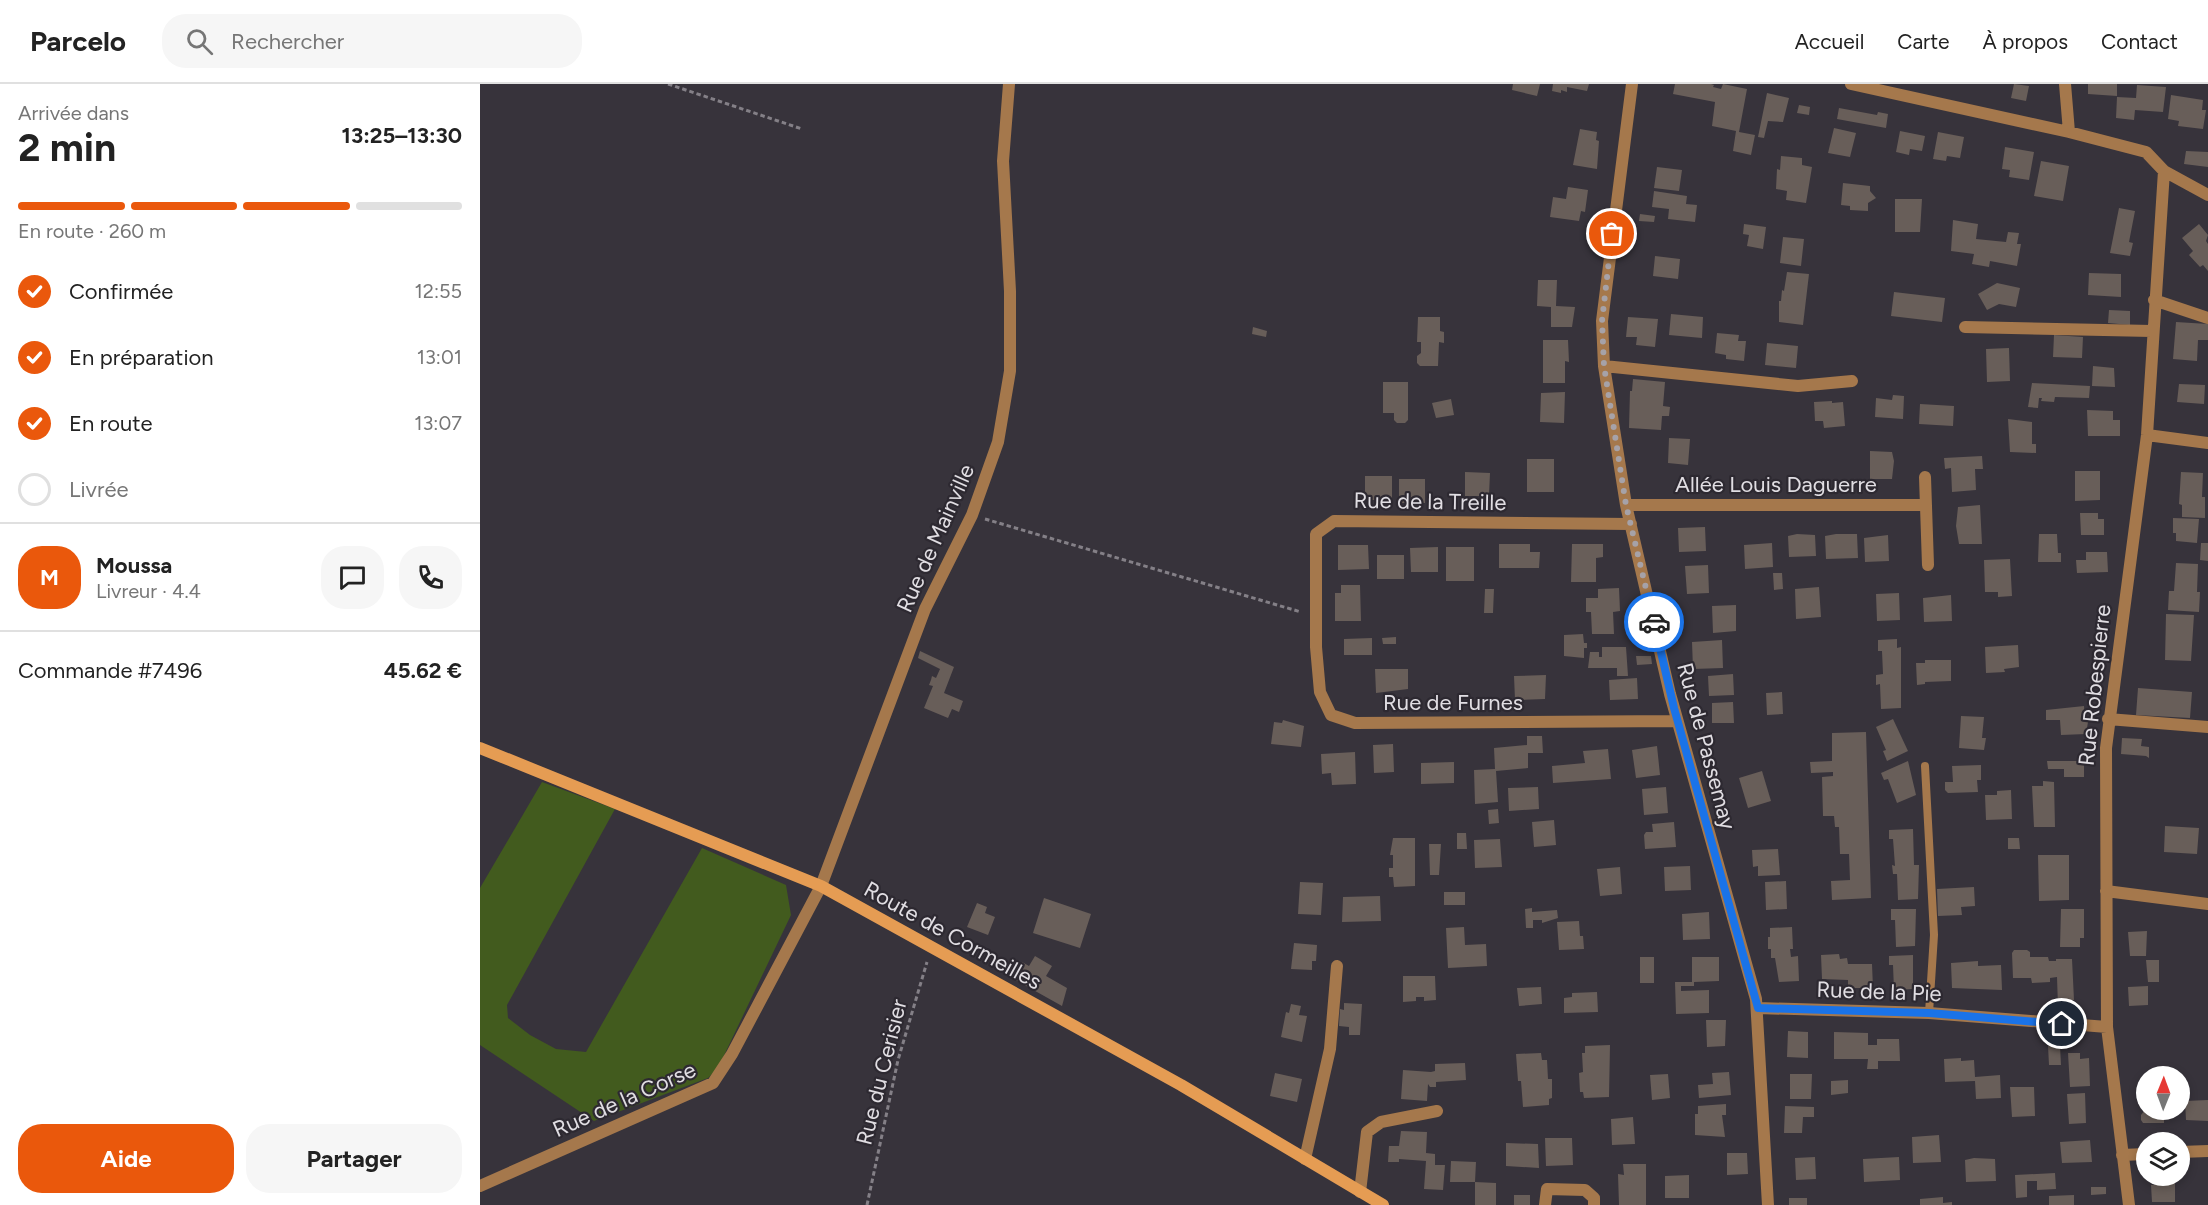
<!DOCTYPE html>
<html lang="fr">
<meta charset="utf-8">
<style>
body{margin:0;font-family:Figtree,sans-serif;background:#f6f6f6;color:#222;height:100vh;display:flex;flex-direction:column;font-size:22px;white-space:nowrap}
*{box-sizing:border-box;margin:0}
p{font-size:20px;color:#767676}
.icon{flex:none;width:33px;height:33px;fill:none;stroke:currentColor;stroke-width:2;stroke-linecap:round;stroke-linejoin:round}
.map{position:relative;flex:1;overflow:hidden}
.details{display:flex;flex-direction:column;background:#fff;width:480px}
.details>*{flex:none}
.needle{width:39px;rotate:1deg}
.fabs{position:absolute;left:1656px;top:982px;display:grid;gap:12px}
.fabs a{display:grid;place-items:center;width:54px;height:54px;border-radius:50%;background:#fff;box-shadow:0 3px 9px #0003;font-size:30px}
.pin{position:absolute;display:grid;place-items:center;width:51px;height:51px;color:#fff;margin:-26px;border:3px solid #fff;border-radius:50%;box-shadow:0 2px 6px #0007}
.courier{position:absolute;display:grid;place-items:center;width:60px;height:60px;margin:-30px;border:4px solid #1a73e8;border-radius:50%;background:#fff;color:#222;box-shadow:0 2px 8px #0007}
.overview em{font-style:normal;font-weight:700}
.overview div{display:flex;flex-direction:column-reverse}
.overview{display:flex;align-items:center;justify-content:space-between;height:102px;padding:0 18px}
h1{font-size:39px;font-weight:700;line-height:45px}
.bar{display:grid;grid-template-columns:repeat(4,1fr);gap:9px 6px;align-content:center;height:72px;padding:0 18px}
.bar i{height:8px;border-radius:4px;background:#e0e0e0}
.bar .current{background:#ea580c}
.bar p{grid-column:span 4}
.line{display:flex;align-items:center;gap:15px;padding:0 18px;border-top:2px solid #e0e0e0}
.line div{flex:1}
.round{display:grid;place-items:center;flex:none;width:63px;height:63px;border-radius:24px;background:#f6f6f6}
ol{padding:0 18px;list-style:none}
li{display:flex;align-items:center;gap:18px;height:66px}
li p{margin-inline-start:auto}
li .icon{padding:6px;border-radius:50%;background:#ea580c;color:#fff;stroke-width:4}
li:last-child{color:#767676}
li i{width:33px;height:33px;border:3px solid #e0e0e0;border-radius:50%}
.primary-button{display:flex;gap:12px;margin-top:auto;padding:12px 18px}
.primary-button a{flex:1;height:69px;border-radius:24px;background:#ea580c;color:#fff;font-size:24px;font-weight:700;line-height:69px;text-align:center}
.primary-button a+a{background:#f6f6f6;color:#222}
header{display:flex;align-items:center;gap:36px;box-sizing:border-box;height:84px;padding:0 30px;background:#fff;border-bottom:2px solid #e0e0e0}
header strong{font-size:28px}
nav{display:flex;gap:33px;margin-inline-start:auto;font-size:21px}
.search{width:420px;height:54px;background:#f6f6f6;display:flex;align-items:center;gap:15px;box-sizing:border-box;padding:0 21px;border-radius:24px;color:#767676;font-size:22px}
main{display:flex;flex:1;min-height:0}
.map>svg:first-child{display:block}
</style>
<header>
<strong>Parcelo</strong>
<div class="search"><svg class="icon" aria-label="search" viewBox="0 0 24 24"><circle cx="10" cy="10" r="6"/><path d="M15 15l6 6"/></svg>Rechercher</div>
<nav><a>Accueil</a><a>Carte</a><a>À propos</a><a>Contact</a></nav>
</header>
<main>
<section class="details">
<div class="overview"><div><h1>2 min</h1><p>Arrivée dans</p></div><em>13:25–13:30</em></div>
<div class="bar"><i class="current"></i><i class="current"></i><i class="current"></i><i></i><p>En route · 260 m</p></div>
<ol>
<li><svg class="icon" aria-label="check" viewBox="0 0 24 24"><path d="M5 12l5 5 9-10"/></svg>Confirmée<p>12:55</p></li>
<li><svg class="icon" aria-label="check" viewBox="0 0 24 24"><path d="M5 12l5 5 9-10"/></svg>En préparation<p>13:01</p></li>
<li><svg class="icon" aria-label="check" viewBox="0 0 24 24"><path d="M5 12l5 5 9-10"/></svg>En route<p>13:07</p></li>
<li><i></i>Livrée</li>
</ol>
<div class="line" style="height:108px"><b class="round" style="background:#ea580c;color:#fff">M</b><div><b>Moussa</b><p>Livreur · 4.4</p></div><a class="round"><svg class="icon" aria-label="chat" viewBox="0 0 24 24"><path d="M4 5h16v11H9l-5 4z"/></svg></a><a class="round"><svg class="icon" aria-label="phone" viewBox="0 0 24 24"><path d="M5 4h4l2 5-3 2q2 4 5 5l2-3 5 2v4C11 20 4 13 5 4z"/></svg></a></div>
<div class="line" style="height:78px"><div>Commande #7496</div><b>45.62 €</b></div>
<div class="primary-button"><a>Aide</a><a>Partager</a></div>
</section>
<div class="map">
<svg width="1728" height="1121" viewBox="0 0 1728 1121">
<rect width="100%" height="100%" fill="#37333b"/>
<path fill="#425b1e" d="M62 698 135 725 27 921 28 934 50 951 76 965 106 968 222 764 306 801 311 831 238 984 228 994 114 1037 0 961V804Z"/>
<path fill="#685e59" d="M1033 0H1060L1057 12 1032 6Z
M1073 0H1109L1107 7 1087 3V8L1081 6V9L1072 7Z
M1195 0H1231L1234 1 1233 3 1241 5 1243 0 1267 5 1259 48 1275 51 1271 71 1253 67 1256 47 1232 42 1235 18 1193 10Z
M1534 0 1549 2 1546 17 1531 14Z
M1608 0H1637V12L1608 10Z
M1657 1 1686 3 1683 28 1655 26 1654 36 1636 34 1637 13 1656 14Z
M1287 9 1309 14 1303 38 1288 37 1284 54 1278 53Z
M1691 11 1723 16 1722 26H1726L1723 45 1698 42 1699 37 1688 35Z
M1319 21 1330 23 1329 31 1317 29Z
M1359 24 1397 31 1398 28 1408 30 1406 44 1357 35Z
M1354 44 1376 49 1370 73 1348 69Z
M1100 45 1117 48 1116 56 1119 57 1117 85 1093 81Z
M1420 47 1445 52 1442 67 1430 65 1429 71 1416 68Z
M1458 48 1484 53 1480 74 1467 72 1466 77 1453 75Z
M1525 63 1554 68 1549 96 1529 93 1530 86 1522 85Z
M1706 67 1728 68V83L1704 80Z
M1301 72 1322 74V81L1332 83 1326 119 1306 116 1307 107 1296 105 1297 85 1300 86Z
M1561 77 1589 82 1583 117 1554 112Z
M1177 83 1202 86 1199 107 1174 104Z
M1363 99 1390 102V107L1396 114 1388 119V127L1370 126V122L1361 121Z
M1088 103 1108 106 1105 128 1101 127 1099 137 1070 133 1073 113 1086 115Z
M1174 107 1207 112 1206 120 1217 121 1215 138 1188 135 1189 125 1172 123Z
M1415 115H1442L1440 148H1415Z
M1639 124 1655 127 1649 158 1653 159 1650 172 1630 169Z
M1160 130 1175 132 1174 138 1159 137Z
M1473 136 1498 140 1496 155 1526 158 1528 148 1539 149 1537 160H1541L1537 182 1510 177 1509 183 1492 180 1494 170 1471 167Z
M1264 140 1286 143 1283 165 1267 162 1269 151 1263 150Z
M1719 140 1728 151 1726 157 1728 160V187L1723 181 1720 183 1709 171 1713 167 1702 154Z
M1303 153 1324 155 1321 182 1300 179Z
M1175 172 1200 175 1198 195 1173 192Z
M1307 188 1329 190 1323 241 1299 238V217H1301L1302 206 1304 207Z
M1609 189 1641 190V213L1608 211Z
M1058 196H1077L1076 222 1095 223 1092 243H1071V223L1057 222Z
M1517 199 1540 204 1536 223 1519 220 1507 226 1498 210Z
M1414 208 1465 214 1462 238 1411 232Z
M1629 226 1650 227V241L1628 239Z
M1191 230 1223 233 1222 254 1189 251Z
M938 233H960V247L964 248V259L959 258 958 282H940L937 279V272L941 269V258H937Z
M1148 233 1178 235 1175 263 1156 261 1157 253H1146Z
M1696 238 1728 240V256H1718L1717 277 1693 275Z
M773 243 787 247 786 253 772 250Z
M1237 249 1259 251 1258 257H1266L1264 277 1246 275V271L1235 269Z
M1574 251 1603 253 1602 274 1573 273Z
M1063 256H1088L1089 278 1085 277V299H1063Z
M1287 259 1318 262 1316 284 1285 281Z
M1529 264 1530 297 1507 298 1506 265Z
M1613 282 1634 284 1635 303 1612 302Z
M1153 295 1185 298 1183 322 1190 323 1189 332H1182L1181 346 1149 344 1150 307H1152Z
M903 298H928V336L925 339H917L914 336V329H903Z
M1552 299 1610 302 1609 314 1575 313 1574 318 1561 317 1562 314H1559L1558 324 1548 323Z
M1699 300 1725 301 1724 320 1697 318Z
M1085 308 1084 339 1060 338 1061 309Z
M1413 311 1424 312 1423 335 1395 333 1396 314 1412 316Z
M971 315 974 331 956 334 952 319Z
M1352 317V319L1363 318 1365 342 1344 344 1343 337H1335L1334 318Z
M1440 320 1474 322 1473 342 1439 340Z
M1607 326 1633 327V336H1640V352H1608Z
M1528 335 1552 338V360H1556V369L1530 368Z
M1189 354 1210 355 1208 381 1188 379Z
M1390 367 1412 368 1414 377 1412 395H1390Z
M1502 372 1503 385H1495L1496 406 1472 408 1471 384 1465 385 1464 374Z
M1047 375H1074V408H1047Z
M1595 387H1620V416L1595 417Z
M985 388 1010 389 1009 412H985Z
M1701 388 1723 389 1722 413H1725V434L1702 433V421L1699 420Z
M885 392H912V416H885Z
M919 395H945V419H919Z
M1500 421 1502 460H1479L1476 442 1478 423Z
M1600 429H1618V435H1624V451H1601Z
M1693 434 1719 435 1717 459 1696 457V449H1693Z
M1225 443 1226 467 1199 468 1198 444Z
M1317 450 1335 451 1336 472 1309 473 1308 452Z
M1356 450H1377L1378 474 1346 475 1345 452Z
M1559 450H1577L1578 469H1581V478H1558Z
M1408 451 1409 477 1385 478 1384 454Z
M1292 459 1293 483 1265 485 1264 461Z
M1721 459H1728V477L1720 476Z
M1019 460H1050V468H1060L1059 484H1019Z
M1092 460H1123V473L1116 474V498H1091Z
M858 461H888L889 485 858 486Z
M958 463V488H931L930 464Z
M966 463H994V497H966Z
M1606 468H1627L1628 488 1597 489 1596 476H1606Z
M897 471H924V495H897Z
M1530 475 1532 512 1518 513V508H1505L1504 476Z
M1696 479 1718 480 1717 508H1720L1719 528 1688 526 1689 507H1694Z
M1228 481 1229 509 1207 510 1205 482Z
M1293 489H1302L1303 505 1294 506Z
M861 501H880L881 537H855V509H861Z
M1339 503 1341 533 1316 535 1315 505Z
M1139 504 1140 527 1133 528 1134 550H1112L1111 528H1106V514H1118V505Z
M1005 505H1014L1013 529H1004Z
M1419 509 1420 536 1397 537 1396 510Z
M1471 511 1472 537 1444 538 1443 514Z
M1256 521V547L1233 549 1232 522Z
M1686 530 1714 531 1711 577 1685 576Z
M1103 550 1104 559H1107V564H1104V574L1084 572V551Z
M916 553V560H903L902 554Z
M892 554V571H864V555Z
M1417 555V564L1421 563V624L1401 625 1400 600 1396 601V591L1403 590 1402 567H1398V556Z
M1242 556 1243 584 1213 585 1212 558Z
M1538 561 1539 583 1524 585 1525 588 1506 589 1505 563Z
M1122 563H1146L1148 592H1137V584H1108L1110 568H1119V573H1122Z
M440 567 474 583 464 609 483 617 479 628 472 625 468 634 444 624 453 602 449 601 451 596 452 592 456 594 460 585 438 574Z
M1156 572H1171L1172 580 1157 581Z
M1445 576H1471V597L1445 598V600L1437 601 1436 579H1445Z
M895 585H928V605L896 609Z
M1253 590 1254 611 1229 612 1228 592Z
M1066 591 1065 615 1035 616 1034 592Z
M1157 594 1158 615 1130 616 1129 596Z
M1658 604 1712 608 1710 634 1656 631Z
M1302 608 1303 630 1287 631 1286 609Z
M1253 618 1254 639H1232V619Z
M1604 622 1605 638H1608L1606 650 1581 651 1580 636H1566V626Z
M1481 632 1504 633 1502 654H1506L1504 666 1479 664Z
M1413 635 1428 667 1407 677 1403 667 1406 666 1396 643Z
M803 636 824 642 821 663 791 660 794 638 802 639Z
M1386 648 1391 814 1352 816 1351 797 1370 796 1369 770H1360L1359 743H1355L1354 732H1343L1342 693 1353 692V688L1331 689 1330 678 1352 677V649Z
M1047 652H1062L1063 669H1048V684L1016 687 1018 718 995 720 994 686 1015 685 1014 664 1047 661Z
M1642 654 1662 655 1661 662 1669 663V674L1666 672 1641 670Z
M913 660 914 688 894 689 893 661Z
M1177 662 1180 691 1156 694 1152 666Z
M1128 665 1131 695 1073 699 1072 682 1105 679 1103 667Z
M875 668 876 700 852 701 851 689 842 690 841 670Z
M1428 677 1436 711 1417 719 1408 695 1404 696 1401 689Z
M1567 677H1604V693H1584V685H1568Z
M974 678V699L941 700V679Z
M1501 681V696H1497L1498 708 1468 709 1465 706V698H1473L1472 682Z
M1282 687 1291 717 1268 724 1259 694Z
M1563 697 1574 698 1575 743H1554L1552 702H1563Z
M1058 703 1059 725 1029 727 1028 704Z
M1186 703 1188 729 1164 731 1162 705Z
M1531 706 1532 735 1506 736 1505 711H1517V707Z
M1018 725 1019 739 1009 740 1008 726Z
M1074 736 1076 761 1054 763 1052 738Z
M1194 738 1196 763 1165 765 1164 751 1166 748H1173L1172 740Z
M1685 742 1719 744 1717 770 1684 768Z
M1433 745 1434 781H1439L1438 815 1418 816 1417 790H1413L1412 781 1415 782 1413 755H1409V746Z
M977 749H986L987 765H977Z
M913 754H935V802L914 803 913 793H909V784H913V771H910Z
M1528 754H1539L1540 765H1528Z
M1020 755 1022 783 995 784 994 756Z
M949 760H961L959 791H950Z
M1298 765 1300 791 1278 792V782L1273 783 1272 766Z
M1558 771H1589V816L1559 817Z
M1210 782 1211 806 1185 807 1184 783Z
M1140 783 1142 810 1120 812 1117 785Z
M1306 797 1307 825 1286 826 1285 798Z
M820 798 843 799 841 831 818 830Z
M1494 803 1495 822 1481 823 1482 831 1458 832 1457 805Z
M964 808H985V821H964Z
M900 812 901 837 862 838 863 813Z
M564 814 611 830 600 864 553 849Z
M497 819 507 823 505 829 515 833 508 851 487 843Z
M1052 824V828L1077 826 1078 834 1062 839V836H1053V844H1046L1045 825Z
M1411 825H1436L1435 862 1416 863 1415 836H1411Z
M1581 825H1604V854H1600V863H1580Z
M1229 828 1230 855 1203 856 1202 830Z
M1099 837 1100 852H1103L1104 865 1079 866 1077 838Z
M984 843 985 861 1006 860 1007 882 968 884 966 844Z
M1312 843 1313 865H1310L1311 873 1318 872 1319 897 1299 898 1295 874H1291V865H1288V853H1290V844Z
M1667 847 1666 872H1650L1648 848Z
M814 859 837 861 836 877H832V886L811 885Z
M1534 866H1547L1550 868V873H1568L1569 877H1576V875H1592L1594 916 1581 917 1582 923H1578L1577 893 1570 894V898L1552 899 1551 894H1533L1532 869Z
M1359 870 1360 875 1367 874 1368 880H1392L1393 904H1368V896L1342 895 1341 871Z
M1433 871V905L1414 906 1413 881H1409V872Z
M555 872 572 882 566 892 587 904 582 922 532 894 542 878 549 882Z
M1160 873H1174V899H1160Z
M1212 873H1239V897L1214 898V902H1201V907L1229 906V929L1196 930 1195 898H1212Z
M1666 876H1679V898H1668Z
M1498 877V882L1521 881 1522 906 1472 904 1471 879Z
M923 892H955L956 916 944 917V913H936V917L923 918Z
M1668 902V921L1649 922 1648 903Z
M1061 903 1062 920 1039 922 1037 904Z
M1117 908 1118 928 1084 929V914L1092 913V909Z
M864 919 882 920 880 951H869V943L859 942 860 925 864 926Z
M811 920 821 922 819 931 827 932 822 958 801 953 806 928 809 929Z
M1226 936H1246L1245 962 1227 963Z
M1308 947 1328 948V974L1307 973Z
M1354 948 1388 949V961H1397V955H1419L1420 977H1398V985H1387L1388 975H1354Z
M1130 961 1129 1013 1104 1014 1103 1008H1100L1099 989 1103 988 1102 969H1105V962Z
M1568 962H1580L1581 981H1569Z
M1061 969 1062 976H1067L1068 995H1072V1014L1069 1015V1021L1043 1023 1041 997H1038L1036 970Z
M1588 969H1600V975L1609 974 1610 1002 1590 1003Z
M1481 974V977L1494 976 1495 993 1520 991 1521 1014 1496 1015 1495 997 1465 998 1464 975Z
M985 979 986 996 956 998V1003H950L948 1000 947 1017 921 1015 923 986 951 988 955 987V980Z
M1249 988 1251 1011 1219 1014 1218 1001 1233 1000 1232 989Z
M795 989 822 995 817 1018 790 1012Z
M1188 990 1190 1014 1172 1016 1170 991Z
M1310 990H1332L1331 1015H1310Z
M1368 996V1009L1351 1011V997Z
M1530 1003H1554L1555 1032 1532 1033Z
M1663 1005H1666V1026H1684V1039H1663L1661 1036V1031L1664 1027Z
M1605 1009 1606 1039 1589 1040 1587 1010Z
M1728 1016V1037L1706 1036 1705 1017Z
M1246 1020V1031H1242L1245 1053 1215 1051V1030H1218V1022Z
M1305 1022 1334 1023V1033H1323L1322 1049H1304Z
M1153 1033 1155 1060 1132 1061 1131 1035Z
M921 1047 947 1048 946 1069 955 1070V1081H965L963 1106 944 1105 946 1077 919 1075V1078H908L909 1062H919Z
M1459 1051 1461 1078 1433 1079 1432 1053Z
M1065 1054H1092L1093 1081 1066 1082Z
M1610 1056 1612 1078 1582 1079 1580 1058Z
M1026 1059 1058 1060 1059 1084 1026 1082Z
M1247 1069H1267L1268 1090 1247 1091Z
M1335 1073 1336 1095 1316 1096 1315 1074Z
M1419 1073 1420 1096 1384 1098 1383 1075Z
M1494 1074 1515 1075 1516 1097 1486 1098 1485 1076Z
M971 1077 996 1078 995 1098 1016 1099V1121H995V1098H970Z
M1143 1080H1166V1121H1139L1138 1090 1144 1091Z
M1575 1089 1576 1105 1557 1106V1097H1547V1113L1536 1114 1535 1091Z
M1209 1091V1114H1185V1092Z
M1674 1092H1695V1118H1672L1671 1101H1674Z
M1611 1103H1626V1110L1611 1111Z
M1034 1111H1050V1121H1034Z
M1594 1111V1121H1569V1112Z
M1463 1113V1119L1472 1118V1121H1440V1115Z
M1309 1114H1327V1121H1309Z"/>
<g fill="none" stroke-linecap="round" stroke-linejoin="round">
<path stroke="#848087" stroke-width="3" stroke-dasharray="4.5 3" stroke-linecap="butt" d="M188 0 322 45
M505 435 821 528
M387 1121 418 976 447 878"/>
<path stroke="#a5784c" stroke-width="8" d="M1445 682 1454 851 1449 929"/>
<path stroke="#a5784c" stroke-width="12" d="M1152 0 1122 237 1124 282 1146 421 1190 610 1276 915 1288 1121
M1371 0 1589 48 1666 68 1684 87 1728 111
M1585 0 1589 48
M1674 216 1728 234
M1485 243 1672 247
M1124 282 1318 302 1372 297
M1667 351 1728 359
M1445 393 1448 481
M1146 421H1446
M1151 440 854 437 836 450V563L840 608 851 631 875 639 1197 637
M1628 635 1728 643
M1626 807 1728 820
M1278 924 1449 929 1627 943
M1700 1068 1728 1067
M1642 1071 1666 1070
M825 1075 850 965 857 882
M0 1102 233 999 252 970 341 802 445 525 492 431 518 358 530 287V207L523 77 529 0
M880 1108 887 1048 901 1038 957 1027
M1065 1121 1067 1105 1105 1106 1114 1114V1121
M1649 1121 1627 943 1626 664 1667 351 1684 87"/>
<path stroke="#e59c53" stroke-width="12" d="M0 664 341 802 701 1001 903 1121"/>
</g>
<g fill="none" stroke-linecap="round" stroke-linejoin="round">
<path stroke="#a6a2a8" stroke-width="6" stroke-dasharray="0 10.8" d="M1132 150 1122 237 1124 282 1146 421 1174 538"/>
<path stroke="#1a73e8" stroke-width="8" d="M1174 538 1194 624 1278 924 1449 929 1582 940"/>
</g>
<g text-anchor="middle" stroke-width="4.5" stroke-linejoin="round" paint-order="stroke">
<g font-size="22" fill="#e1dee3" stroke="#2d2931">
<text x="1296" y="408">Allée Louis Daguerre</text>
<text transform="translate(950 417) rotate(1)" y="8">Rue de la Treille</text>
<text transform="translate(455 454) rotate(-66)" y="8">Rue de Mainville</text>
<text transform="translate(1614 601) rotate(-84)" y="8">Rue Robespierre</text>
<text x="973" y="626">Rue de Furnes</text>
<text transform="translate(1227 662) rotate(75)" y="8">Rue de Passemay</text>
<text transform="translate(473 851) rotate(29)" y="8">Route de Cormeilles</text>
<text transform="translate(1399 907) rotate(2)" y="8">Rue de la Pie</text>
<text transform="translate(401 988) rotate(-76)" y="8">Rue du Cerisier</text>
<text transform="translate(144 1015) rotate(-24)" y="8">Rue de la Corse</text>
</g>
</g>
</svg>
<div class="fabs">
<a><svg class="needle" viewBox="-14 -14 28 28"><path d="M0-13l5 13h-10z" fill="#e53935"/><path d="M0 13l5-13h-10z" fill="#767676"/></svg></a>
<a><svg class="icon" aria-label="layers" viewBox="0 0 24 24"><path d="M12 4l9 5-9 5-9-5zM3 14l9 5 9-5"/></svg></a>
</div>
<div class="pin" style="left:1132px;top:150px;background:#ea580c"><svg class="icon" aria-label="bag" viewBox="0 0 24 24"><path d="M5 8h14l-1 12H6zM9 8a3 3 0 0 1 6 0"/></svg></div>
<div class="pin" style="left:1582px;top:940px;background:#1f2937"><svg class="icon" aria-label="home" viewBox="0 0 24 24"><path d="M3 11l9-7 9 7M6 9v11h12V9"/></svg></div>
<div class="courier" style="left:1174px;top:538px"><svg class="icon" aria-label="car" viewBox="0 0 24 24"><path d="M5 17H2v-5l4-1 3-4h7l3 4 3 1v5h-3M9 17h6M6 11h13"/><circle cx="7" cy="17" r="2"/><circle cx="17" cy="17" r="2"/></svg></div>
</div>
</main>
